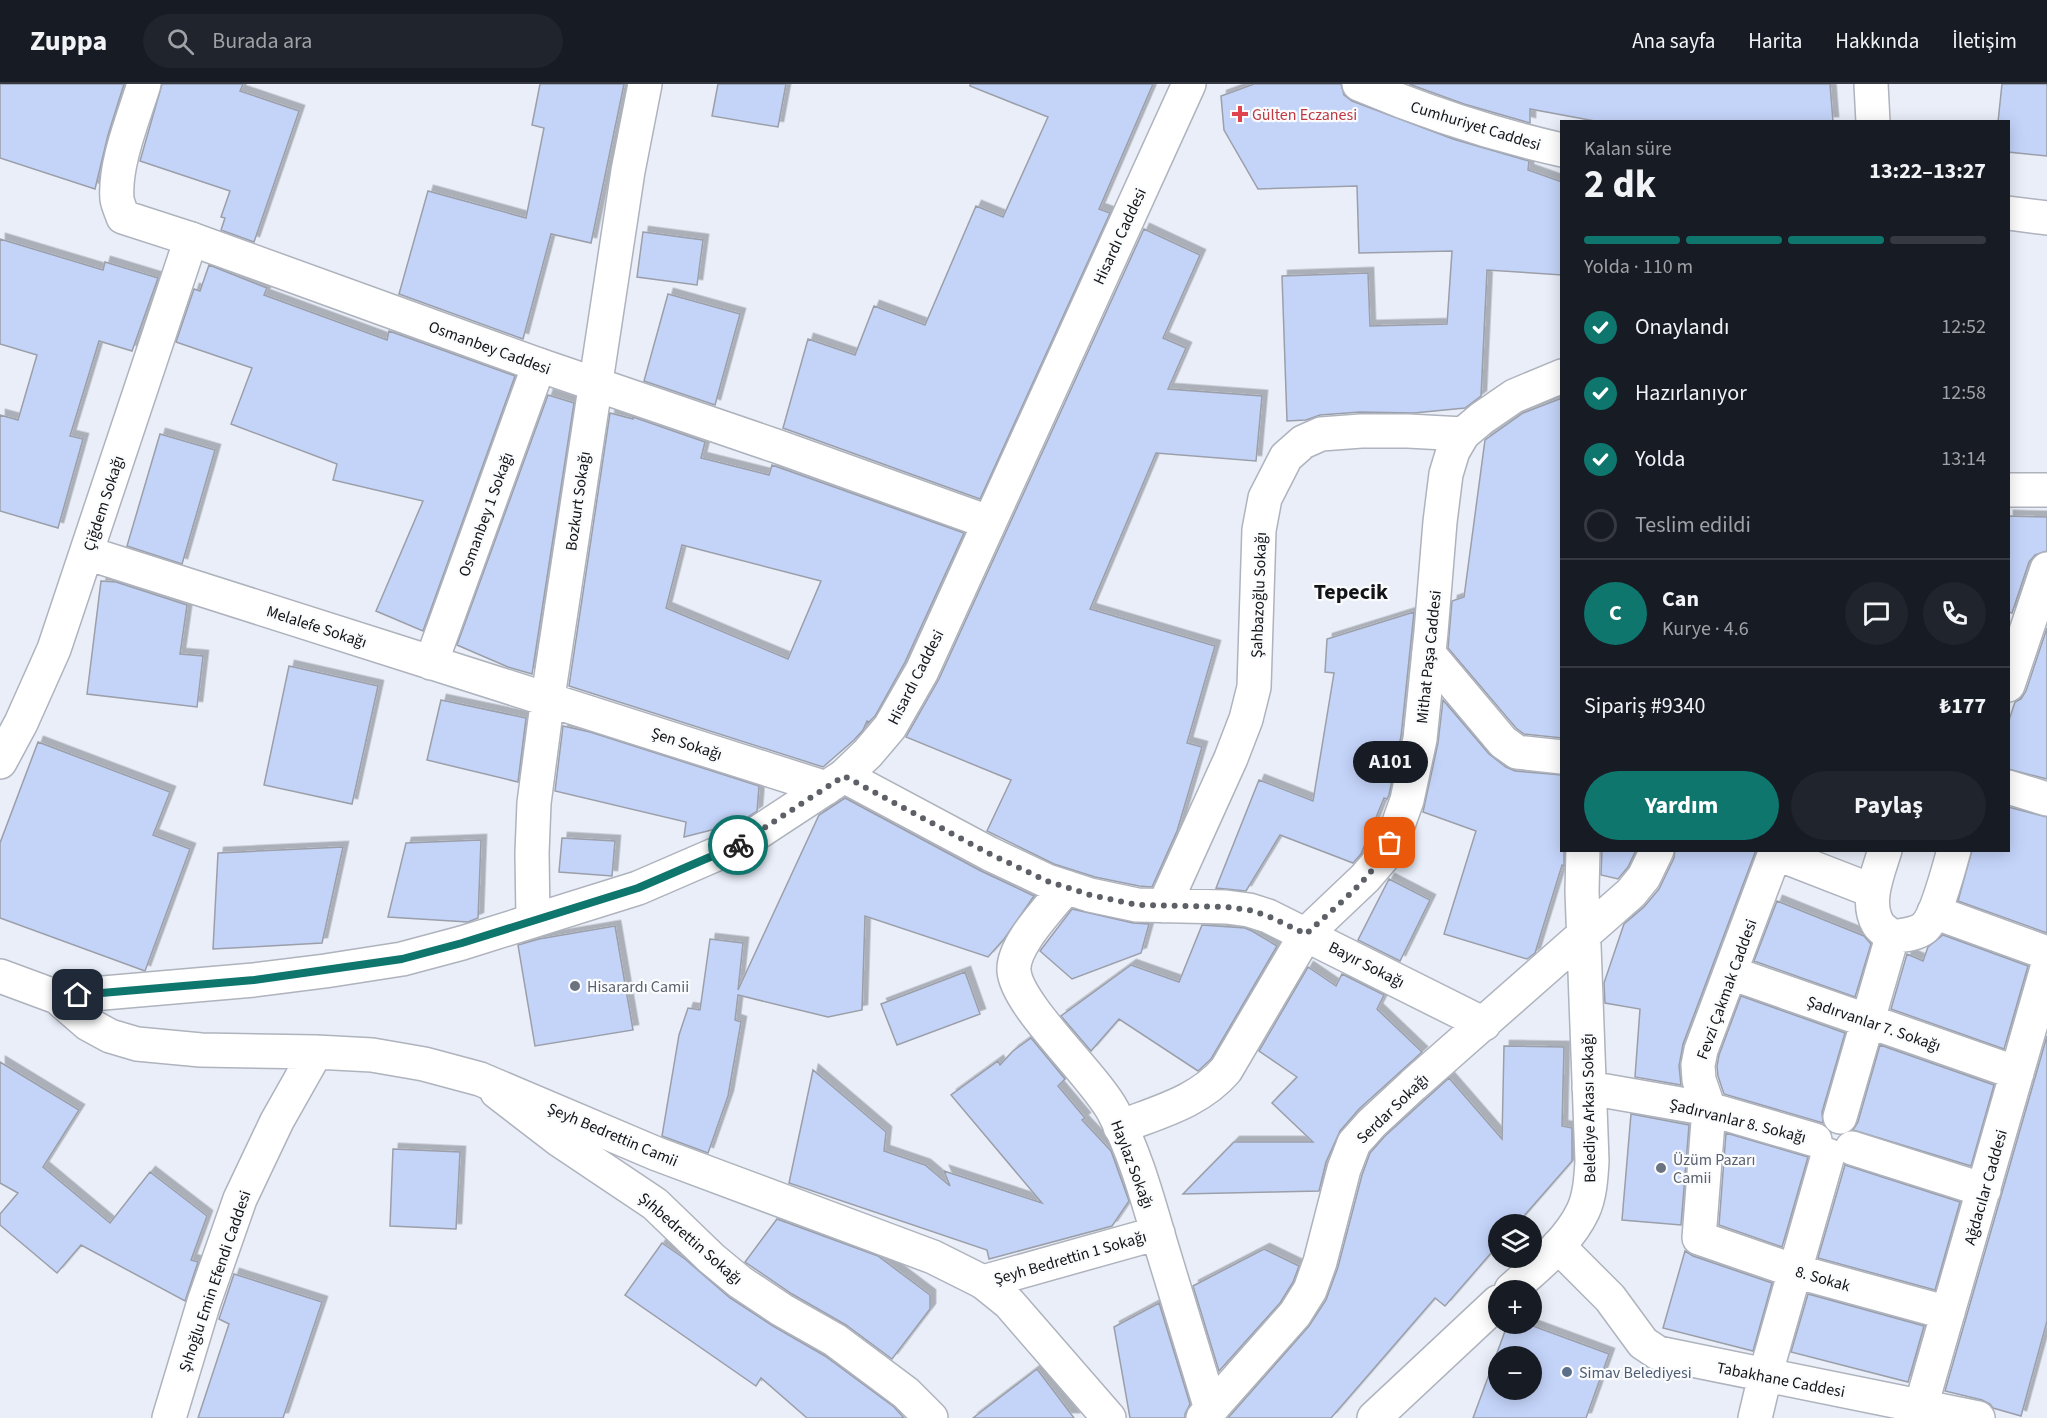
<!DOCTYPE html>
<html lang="tr">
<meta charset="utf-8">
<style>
body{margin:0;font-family:"Source Sans 3",sans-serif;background:#20242c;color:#f1f3f6;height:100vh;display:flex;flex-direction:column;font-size:22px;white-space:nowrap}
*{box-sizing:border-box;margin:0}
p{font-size:20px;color:#9ea1a6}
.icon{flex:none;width:33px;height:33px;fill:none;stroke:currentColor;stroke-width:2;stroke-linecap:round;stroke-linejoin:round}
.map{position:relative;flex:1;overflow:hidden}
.side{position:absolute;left:1560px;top:36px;width:450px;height:732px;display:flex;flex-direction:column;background:#171b24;border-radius:0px;box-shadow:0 3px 15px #0003}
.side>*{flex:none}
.tools{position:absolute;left:1488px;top:1130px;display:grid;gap:12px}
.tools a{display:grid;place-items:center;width:54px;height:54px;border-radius:50%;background:#171b24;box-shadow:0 3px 15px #0003;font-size:30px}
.pin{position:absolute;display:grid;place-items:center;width:51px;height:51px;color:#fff;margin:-26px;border-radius:12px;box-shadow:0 3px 9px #0006}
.courier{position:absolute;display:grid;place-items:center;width:60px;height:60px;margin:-30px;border:4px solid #0f766e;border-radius:50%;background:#fff;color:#222;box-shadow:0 2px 8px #0007}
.bubble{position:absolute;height:42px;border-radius:21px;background:#171b24;box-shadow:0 3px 15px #0003;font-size:20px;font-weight:700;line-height:42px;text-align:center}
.headline em{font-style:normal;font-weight:700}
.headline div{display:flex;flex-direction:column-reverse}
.headline{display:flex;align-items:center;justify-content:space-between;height:102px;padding:0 24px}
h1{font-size:39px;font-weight:700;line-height:45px}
.bar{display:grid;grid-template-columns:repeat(4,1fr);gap:9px 6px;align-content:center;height:72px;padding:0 24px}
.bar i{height:8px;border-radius:4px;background:#363941}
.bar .on{background:#0f766e}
.bar p{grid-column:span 4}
.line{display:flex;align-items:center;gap:15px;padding:0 24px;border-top:2px solid #363941}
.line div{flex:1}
.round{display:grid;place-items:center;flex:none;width:63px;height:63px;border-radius:32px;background:#20242c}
ol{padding:0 24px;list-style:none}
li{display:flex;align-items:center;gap:18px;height:66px}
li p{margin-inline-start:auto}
li .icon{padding:6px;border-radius:50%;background:#0f766e;color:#fff;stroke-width:4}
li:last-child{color:#9ea1a6}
li i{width:33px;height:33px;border:3px solid #363941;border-radius:50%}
.cta{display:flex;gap:12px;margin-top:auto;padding:12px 24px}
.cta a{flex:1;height:69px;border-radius:36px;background:#0f766e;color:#fff;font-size:24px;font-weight:700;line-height:69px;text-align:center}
.cta a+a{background:#20242c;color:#f1f3f6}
header{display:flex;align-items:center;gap:36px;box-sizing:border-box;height:84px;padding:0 30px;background:#171b24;border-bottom:2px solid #363941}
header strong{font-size:28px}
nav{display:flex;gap:33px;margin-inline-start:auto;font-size:21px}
.search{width:420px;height:54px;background:#20242c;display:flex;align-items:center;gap:15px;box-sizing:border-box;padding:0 21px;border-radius:33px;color:#9ea1a6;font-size:22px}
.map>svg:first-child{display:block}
</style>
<header>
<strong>Zuppa</strong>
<div class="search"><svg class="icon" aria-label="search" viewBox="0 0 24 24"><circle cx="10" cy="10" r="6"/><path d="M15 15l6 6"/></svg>Burada ara</div>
<nav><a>Ana sayfa</a><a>Harita</a><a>Hakkında</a><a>İletişim</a></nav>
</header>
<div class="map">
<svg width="2047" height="1334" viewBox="0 0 2047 1334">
<defs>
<filter id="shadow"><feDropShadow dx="5.5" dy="-5.5" stdDeviation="0" flood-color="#0004"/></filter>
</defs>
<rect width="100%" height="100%" fill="#e9eef9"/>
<path fill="#c4d4f9" stroke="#9b9fa9" stroke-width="1.5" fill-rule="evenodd" filter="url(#shadow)" d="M0 0H124L108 51 95 105 0 74Z
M162 0H243L240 7 299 27 254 158 221 146 225 134 221 133 230 107 140 77Z
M540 0H624L591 159 551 150 523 255 399 210 428 107 526 134 544 44 532 41Z
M718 0H786L778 43 712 32Z
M970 0H1153L1099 125 1110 129 980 415 783 344 808 255 855 271 874 222 925 241 976 122 1003 133 1048 33 970 2Z
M1254 0H1341L1344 11 1352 17 1453 55 1529 77 1528 86 1562 98V191L1487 186 1481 312 1465 324 1414 329 1360 328 1320 331 1306 336 1287 337 1282 192 1368 189 1370 242 1447 240 1452 167 1359 169 1357 102 1258 105 1224 46 1221 12Z
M1409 0H1830L1833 38H1600L1530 25V39L1464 20Z
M2002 0H2047V72L2008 68V38H1998Z
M1144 145 1200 171 1163 254 1186 264 1168 305 1262 312 1256 377 1156 369 1090 525 1215 562 1187 659 1202 663 1177 747 1152 803 1139 802 1095 793 1054 780 987 747 1011 696 906 653 939 595Z
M643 148 703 156 697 201 637 193Z
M0 155 103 186 105 178 158 194 132 267 99 257 70 352 83 355 58 444 0 427V331L18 336 37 271 0 260Z
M209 181 267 204 264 211 387 256 389 247 515 292 423 547 376 527 423 417 333 396 337 380 231 340 252 284 176 258 194 205 200 207Z
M668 210 740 230 715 321 644 297Z
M548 311 574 319 532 590 508 583 457 561Z
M1562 314V654L1524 650 1516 644 1448 564 1452 517 1464 513 1485 356 1523 329Z
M610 329 633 335V333L705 358 701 374 769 391 772 381 964 449 905 578 875 632 869 638 867 637 863 646 854 656 823 683 569 602ZM682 461 821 497 788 575 666 524Z
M160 350 215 366 182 480 127 462Z
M2008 432 2047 433V467L2035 471 2029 478 2012 529 2008 528Z
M101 497 116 498 187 521 180 570 203 572 197 623 87 610Z
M1414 528 1401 652 1389 711 1387 715 1384 714 1361 770 1353 779 1280 751 1246 807 1216 804 1259 696 1313 717 1334 589 1325 588 1327 555Z
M2047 544V695L2008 685V639L2015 618 2021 615 2026 607Z
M289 582 378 602 352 720 264 701Z
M441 616 526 634 518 698 427 676Z
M1443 616 1489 670 1506 683 1515 687 1562 691V766H1564V782L1562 781 1535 869 1527 875 1444 850 1476 747 1423 728 1438 659Z
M563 642 590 648 759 702 757 727 739 739 684 753 686 738 555 707Z
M38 658 170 708 153 751 190 765 145 887 0 834V759Z
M845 714 981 787 1034 812 1004 855 988 873 865 832 862 926 828 933 738 911 735 936 741 938 728 1012 708 1069 662 1052 679 951 688 924 700 926 710 855 743 859 738 906 819 731Z
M2008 723 2047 733V849L1958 817 1972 766H2008Z
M562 754 615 757 612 792 559 788Z
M481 756 478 834 468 838 388 833 406 759Z
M343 763 322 859 213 865 218 769Z
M1602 766H1636L1628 783 1618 795 1601 791Z
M1675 766H1756L1683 960 1679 982 1681 1001 1635 993 1640 925 1605 919 1604 899 1624 840 1644 823 1659 805 1674 774Z
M1389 795 1430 816 1400 877 1358 856Z
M1777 817 1864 852 1871 860 1855 913 1754 877Z
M1072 825 1133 839 1149 840 1141 869 1072 895 1040 867Z
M1202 841 1245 844 1252 847 1277 862 1211 975 1198 987 1119 935 1091 967 1061 932 1131 881 1179 898Z
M615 842 633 946 535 962 518 861 539 855Z
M1943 851 2028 882 2004 965 1891 925 1907 870 1923 877 1928 863Z
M1308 883 1336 902 1342 890 1384 911 1377 925 1422 968 1359 1025 1340 1047 1326 1078 1319 1107 1183 1110 1234 1058H1313L1272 1019 1297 993 1259 967Z
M965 888 980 930 897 961 881 920Z
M1741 912 1845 949 1822 1028 1823 1039 1724 1010 1718 992 1717 982 1719 971Z
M2047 952V1237L2021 1332 1993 1324 1990 1320 1982 1316 1945 1307Z
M1031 954 1065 995 1058 1002 1085 1034 1082 1036 1111 1067 1129 1117 1112 1142 989 1175 987 1166 789 1099 813 986 886 1048 884 1067 925 1081 950 1102 944 1087 1042 1119 951 1011 998 977 1000 981 1013 967Z
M1880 961 1994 1001 1971 1082 1853 1046 1858 1038Z
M1504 962 1564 963 1562 1042 1572 1044V1077L1517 1140H1498V1161L1445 1222 1435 1214 1331 1334H1228L1309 1242 1326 1216 1338 1183 1362 1091 1370 1069 1385 1052 1449 994 1502 1055Z
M0 978 79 1026 43 1083 110 1139 150 1088 207 1132 191 1176 198 1178 185 1217 81 1161 57 1189 0 1141V1130L18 1109 0 1099Z
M1631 1030 1689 1041 1681 1141 1622 1136Z
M1726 1049 1808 1073 1782 1163 1719 1141Z
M393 1065 460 1068 456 1145 390 1142Z
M1845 1081 1960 1118 1935 1206 1818 1174Z
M777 1135 878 1172 930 1211V1225L892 1275 846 1241 792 1210 745 1178Z
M662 1159 685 1175 730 1214 773 1242 825 1272 894 1323 904 1334H807L761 1294 756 1302 625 1211Z
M1264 1165 1299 1182 1293 1198 1280 1219 1219 1287 1193 1202Z
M1685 1167 1693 1172 1772 1199 1753 1267 1663 1244Z
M234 1190 322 1218 283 1334H198L229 1240 219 1235Z
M1808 1210 1924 1242 1908 1298 1791 1268Z
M1159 1219 1190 1320 1185 1330V1334H1130L1114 1243Z
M1508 1239H1525L1609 1270 1586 1334H1473ZM1498 1272H1532V1305H1498Z
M1037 1285 1074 1334H973Z"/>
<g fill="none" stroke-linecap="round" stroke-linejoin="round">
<defs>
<path id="minor" d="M2008 406H2047
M87 469C333 548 580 624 826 704
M1429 570 1503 658 1517 668 1562 673
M431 579 539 281
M2008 601 2047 485
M0 678 21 639 54 565 191 155
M844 692 990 770 1047 797 1090 811 1137 821 1226 823 1249 826 1268 832 1484 940
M2008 703 2047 715
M1776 766 1701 966 1698 981 1699 996 1709 1025 1699 1154 1795 1187 1948 1229
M1885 766C1878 789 1865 818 1878 840 1881 845 1888 849 1892 853
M1775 769 1873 807
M1066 803C1051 823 1012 861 1014 887 1017 922 1093 990 1113 1027 1136 1070 1148 1117 1162 1164 1178 1218 1195 1271 1211 1325
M1164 822 1231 674 1246 635 1254 603 1259 446 1265 414 1286 373 1303 358 1321 350 1361 347H1408L1463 350
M1934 828 2047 869
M533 836 532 769 534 719 548 613 628 87 645 0
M1892 853C1902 851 1915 851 1924 844 1936 834 1949 784 1954 766
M1731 889 2017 989
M1589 1004 1709 1025 1815 1056
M497 1008 558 1055 655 1120 711 1174 740 1198 782 1226 835 1256 906 1309 931 1334
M1840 1033 1892 853
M1852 1064 1984 1106
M983 1198 1158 1149
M1511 1206C1536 1183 1568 1159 1583 1127 1590 1112 1591 1094 1592 1077L1582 807 1583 766
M1765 1292 1828 1071
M1921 1322 2047 884
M1203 1334 1295 1230 1310 1206 1320 1178 1344 1085 1354 1059 1372 1039 1413 1001 1631 809 1644 793 1657 766
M1374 1334 1498 1218"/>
<path id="tertiary" d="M144 0C134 33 114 80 117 115 118 121 121 127 123 133L191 155 539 281 779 363 988 438
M1871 0 1873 38
M0 892 57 913 254 896 325 887 402 875 462 859 638 804 742 759 844 692 868 669 890 643 922 587 1189 0
M57 913 88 940 110 952 137 960 201 966 316 968 372 971 424 980 480 995 657 1070 933 1173 983 1198 1009 1219 1109 1334
M1120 1043C1158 1028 1199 1018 1226 986L1306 850 1365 794 1383 773 1397 744 1407 716 1420 655 1431 548 1440 438 1446 390 1453 367 1463 350 1482 334 1514 312 1562 292
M1558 1162 1610 1214 1643 1259 1658 1269 1978 1334
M169 1334 204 1218 240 1115 277 1037 316 968
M1755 1334 1765 1292"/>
<path id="secondary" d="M1359 0C1425 28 1491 50 1562 66
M2008 129 2047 134"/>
</defs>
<use href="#minor" stroke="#aeb3bd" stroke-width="36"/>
<use href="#tertiary" stroke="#aeb3bd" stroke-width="36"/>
<use href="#secondary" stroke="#aeb3bd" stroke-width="36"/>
<use href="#minor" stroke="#fff" stroke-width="33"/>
<use href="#tertiary" stroke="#fff" stroke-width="33"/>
<use href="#secondary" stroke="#fff" stroke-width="33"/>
</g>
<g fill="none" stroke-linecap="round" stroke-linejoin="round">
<path stroke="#5d6066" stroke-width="6" stroke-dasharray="0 10.8" d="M738 761 844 692 990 770 1047 797 1066 803 1090 811 1137 821 1226 823 1249 826 1268 832 1306 850C1336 822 1371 796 1390 759"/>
<path stroke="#0f766e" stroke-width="8" d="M78 911 254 896 402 875 462 859 638 804 738 761"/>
</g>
<path fill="#e0444e" stroke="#fafbfd" stroke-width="2" d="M1237 21h6v6h6v6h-6v6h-6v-6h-6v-6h6z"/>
<g fill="#6b7280" stroke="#fafbfd" stroke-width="2">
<circle cx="575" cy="902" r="6"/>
<circle cx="1661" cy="1084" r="6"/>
</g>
<circle fill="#5c6f8a" stroke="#fafbfd" stroke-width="2" cx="1567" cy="1288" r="6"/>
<g text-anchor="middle" stroke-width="4.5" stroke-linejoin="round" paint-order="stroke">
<g font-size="16" fill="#be3a42" stroke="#fafbfd" text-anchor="start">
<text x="1252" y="36">Gülten Eczanesi</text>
</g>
<g font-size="16" fill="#121417" stroke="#fafbfd">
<text transform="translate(1476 41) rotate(17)" y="6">Cumhuriyet Caddesi</text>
<text transform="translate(1119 152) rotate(-65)" y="6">Hisardı Caddesi</text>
<text transform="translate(490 263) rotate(20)" y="6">Osmanbey Caddesi</text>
<text transform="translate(577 417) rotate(-82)" y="6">Bozkurt Sokağı</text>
<text transform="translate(103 419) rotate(-72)" y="6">Çiğdem Sokağı</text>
<text transform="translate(485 430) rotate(-70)" y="6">Osmanbey 1 Sokağı</text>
<text transform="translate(1258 511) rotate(-88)" y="6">Şahbazoğlu Sokağı</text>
<text transform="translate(317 542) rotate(18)" y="6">Melalefe Sokağı</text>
<text transform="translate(1428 573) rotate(-84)" y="6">Mithat Paşa Caddesi</text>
<text transform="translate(915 593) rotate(-63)" y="6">Hisardı Caddesi</text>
<text transform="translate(687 659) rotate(18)" y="6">Şen Sokağı</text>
<text transform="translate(1367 880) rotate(27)" y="6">Bayır Sokağı</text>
<text transform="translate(1726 905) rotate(-70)" y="6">Fevzi Çakmak Caddesi</text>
<text transform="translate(1874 939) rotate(19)" y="6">Şadırvanlar 7. Sokağı</text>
<text transform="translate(1392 1024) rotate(-44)" y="6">Serdar Sokağı</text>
<text transform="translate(1588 1024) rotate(-91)" y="6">Belediye Arkası Sokağı</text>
<text transform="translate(1738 1036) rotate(14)" y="6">Şadırvanlar 8. Sokağı</text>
<text transform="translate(613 1050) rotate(23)" y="6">Şeyh Bedrettin Camii</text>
<text transform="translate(1133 1080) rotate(69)" y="6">Haylaz Sokağı</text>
<text transform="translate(1985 1103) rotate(-74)" y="6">Ağdacılar Caddesi</text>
<text transform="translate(691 1154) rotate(41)" y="6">Şıhbedrettin Sokağı</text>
<text transform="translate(1070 1173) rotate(-16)" y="6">Şeyh Bedrettin 1 Sokağı</text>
<text transform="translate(1823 1194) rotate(16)" y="6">8. Sokak</text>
<text transform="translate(214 1197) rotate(-71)" y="6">Şıhoğlu Emin Efendi Caddesi</text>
<text transform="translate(1781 1295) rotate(11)" y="6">Tabakhane Caddesi</text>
</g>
<g font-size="16" fill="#5b616d" stroke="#fafbfd" text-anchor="start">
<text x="587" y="908">Hisarardı Camii</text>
<text x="1673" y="1081">Üzüm Pazarı<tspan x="1673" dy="18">Camii</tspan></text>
</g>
<g font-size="16" fill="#4e5e75" stroke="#fafbfd" text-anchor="start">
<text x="1579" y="1294">Simav Belediyesi</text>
</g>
<g font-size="22" font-weight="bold" fill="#121417" stroke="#fafbfd">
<text x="1351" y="515">Tepecik</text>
</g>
</g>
</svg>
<div class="tools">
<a><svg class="icon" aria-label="layers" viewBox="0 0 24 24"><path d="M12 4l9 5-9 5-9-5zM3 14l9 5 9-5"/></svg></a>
<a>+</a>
<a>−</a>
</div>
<div class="pin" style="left:1390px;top:759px;background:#ea580c"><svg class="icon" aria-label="bag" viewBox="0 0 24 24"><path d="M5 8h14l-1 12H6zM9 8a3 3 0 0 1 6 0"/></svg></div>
<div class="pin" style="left:78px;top:911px;background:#1f2937"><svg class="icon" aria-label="home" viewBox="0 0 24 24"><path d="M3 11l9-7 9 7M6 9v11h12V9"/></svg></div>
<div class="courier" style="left:738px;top:761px"><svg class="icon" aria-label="bike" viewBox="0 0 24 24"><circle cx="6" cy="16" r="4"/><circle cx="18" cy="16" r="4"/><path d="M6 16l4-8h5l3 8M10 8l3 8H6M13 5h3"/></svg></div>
<div class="bubble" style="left:1353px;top:657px;width:75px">A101</div>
<section class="side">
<div class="headline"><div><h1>2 dk</h1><p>Kalan süre</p></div><em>13:22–13:27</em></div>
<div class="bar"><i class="on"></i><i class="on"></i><i class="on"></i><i></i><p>Yolda · 110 m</p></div>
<ol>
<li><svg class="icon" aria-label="check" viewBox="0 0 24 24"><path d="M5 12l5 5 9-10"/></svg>Onaylandı<p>12:52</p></li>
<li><svg class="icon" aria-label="check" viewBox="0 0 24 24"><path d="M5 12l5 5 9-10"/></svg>Hazırlanıyor<p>12:58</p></li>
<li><svg class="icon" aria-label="check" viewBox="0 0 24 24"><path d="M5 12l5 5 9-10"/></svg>Yolda<p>13:14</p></li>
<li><i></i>Teslim edildi</li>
</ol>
<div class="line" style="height:108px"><b class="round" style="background:#0f766e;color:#fff">C</b><div><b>Can</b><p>Kurye · 4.6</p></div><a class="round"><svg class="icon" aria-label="chat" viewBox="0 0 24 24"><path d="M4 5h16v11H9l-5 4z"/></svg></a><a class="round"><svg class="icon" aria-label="phone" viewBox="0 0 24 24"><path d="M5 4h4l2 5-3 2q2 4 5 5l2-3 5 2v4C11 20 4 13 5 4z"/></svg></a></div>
<div class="line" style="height:78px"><div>Sipariş #9340</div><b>₺177</b></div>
<div class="cta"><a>Yardım</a><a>Paylaş</a></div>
</section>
</div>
